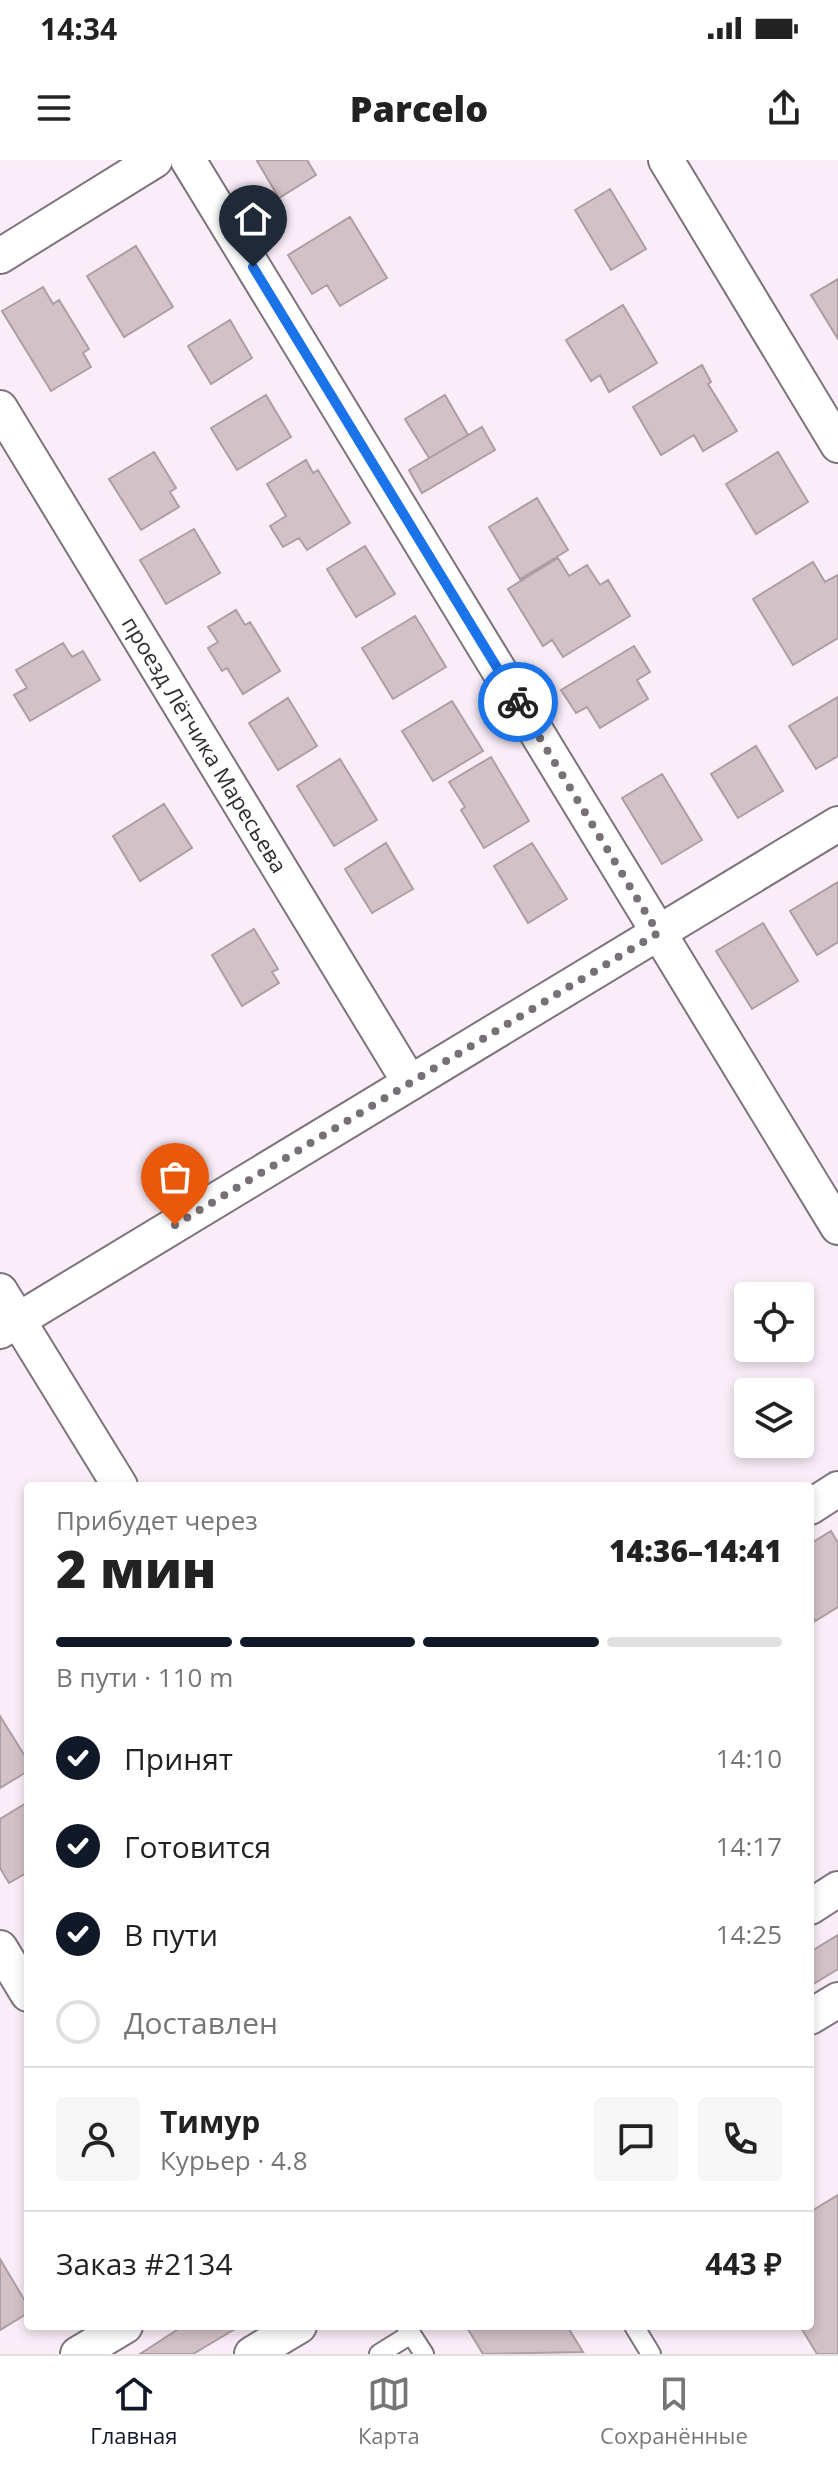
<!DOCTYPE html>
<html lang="ru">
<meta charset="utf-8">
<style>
body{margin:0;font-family:"Open Sans",sans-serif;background:#f6f6f6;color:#222;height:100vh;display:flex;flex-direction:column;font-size:30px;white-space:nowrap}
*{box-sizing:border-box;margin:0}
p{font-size:26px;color:#767676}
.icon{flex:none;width:44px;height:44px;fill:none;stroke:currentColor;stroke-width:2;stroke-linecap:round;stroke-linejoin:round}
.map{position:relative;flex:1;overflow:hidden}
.details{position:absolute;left:24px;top:1322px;width:790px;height:848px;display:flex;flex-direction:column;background:#fff;border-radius:8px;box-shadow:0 4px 12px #0003}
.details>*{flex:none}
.tools{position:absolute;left:734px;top:1122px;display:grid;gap:16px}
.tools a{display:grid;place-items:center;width:80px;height:80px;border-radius:8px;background:#fff;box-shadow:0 4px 12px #0003;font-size:40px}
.pin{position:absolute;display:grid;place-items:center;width:68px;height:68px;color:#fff;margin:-82px -34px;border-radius:50% 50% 50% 0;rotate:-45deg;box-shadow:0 0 8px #0007}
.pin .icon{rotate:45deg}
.courier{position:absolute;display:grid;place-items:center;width:80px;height:80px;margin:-40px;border:6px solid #1a73e8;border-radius:50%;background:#fff;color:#222;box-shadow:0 2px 10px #0007}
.headline em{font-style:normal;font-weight:800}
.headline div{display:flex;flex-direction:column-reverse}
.headline{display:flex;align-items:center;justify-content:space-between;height:136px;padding:0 32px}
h1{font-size:52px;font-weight:800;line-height:60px}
.bar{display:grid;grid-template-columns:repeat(4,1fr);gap:12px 8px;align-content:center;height:96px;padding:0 32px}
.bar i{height:10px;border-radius:6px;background:#e0e0e0}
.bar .current{background:#111827}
.bar p{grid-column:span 4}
.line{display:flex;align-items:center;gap:20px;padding:0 32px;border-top:2px solid #e0e0e0}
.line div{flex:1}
.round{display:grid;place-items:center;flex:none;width:84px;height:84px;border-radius:8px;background:#f6f6f6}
ol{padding:0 32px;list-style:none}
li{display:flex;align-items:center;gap:24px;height:88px}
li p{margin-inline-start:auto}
li .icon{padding:8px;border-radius:50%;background:#111827;color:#fff;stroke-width:4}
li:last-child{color:#767676}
li i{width:44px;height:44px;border:4px solid #e0e0e0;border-radius:50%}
.status{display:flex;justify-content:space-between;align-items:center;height:56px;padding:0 40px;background:#fff;direction:ltr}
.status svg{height:22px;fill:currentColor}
header{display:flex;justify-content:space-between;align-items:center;height:104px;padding:0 32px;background:#fff;font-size:36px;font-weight:800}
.menu{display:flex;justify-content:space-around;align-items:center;height:112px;border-top:2px solid #e0e0e0;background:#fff;font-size:22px;color:#767676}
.menu a{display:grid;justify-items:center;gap:4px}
.menu .current{color:#111827}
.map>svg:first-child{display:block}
</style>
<div class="status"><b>14:34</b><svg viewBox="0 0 49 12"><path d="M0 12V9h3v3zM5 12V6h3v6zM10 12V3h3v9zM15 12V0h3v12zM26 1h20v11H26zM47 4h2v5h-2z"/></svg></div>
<header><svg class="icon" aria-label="menu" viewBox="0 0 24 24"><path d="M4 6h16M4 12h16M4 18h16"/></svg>Parcelo<svg class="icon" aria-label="share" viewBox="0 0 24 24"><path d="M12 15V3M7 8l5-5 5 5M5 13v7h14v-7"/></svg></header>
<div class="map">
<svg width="838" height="2194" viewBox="0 0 838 2194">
<rect width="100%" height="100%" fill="#f9edf8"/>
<path fill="#d2c2c7" stroke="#ae9ea3" stroke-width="2" d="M259 0H307L316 15 279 38 257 1Z
M610 29 646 89 611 110 575 50Z
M350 57 387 118 340 146 327 125 312 134 288 95Z
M136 86 173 147 124 177 87 116Z
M838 119V179L811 135Z
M43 127 53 144 59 140 89 189 83 193 91 207 51 231 2 151Z
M623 145 657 203 609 232 600 215 591 221 566 180Z
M230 160 252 198 211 224 188 186Z
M702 205 711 222 708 224 737 271 703 291 694 275 661 295 633 247Z
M266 235 291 277 237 310 211 268Z
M445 235 468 275 429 298 405 259Z
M482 267 495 290 422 333 409 310Z
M154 292 176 328 170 332 179 347 141 370 109 319Z
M778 292 808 342 756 374 726 324Z
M306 300 313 313 318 310 350 363 307 390 299 378 283 387 270 366 286 356 267 324Z
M537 338 568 390 520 419 489 367Z
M194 369 220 413 166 444 140 400Z
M365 386 395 434 356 457 327 409Z
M558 398 569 416 587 405 600 425 608 420 630 456 563 497 552 480 543 486 508 429Z
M813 402 825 422 838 415V478L793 505 753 439Z
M236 450 245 465 250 462 280 511 243 534 227 508 222 511 208 488 218 482 208 467Z
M415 456 446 507 393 539 362 488Z
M63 483 72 497 83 491 100 520 30 561 14 535 27 528 16 510Z
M634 486 650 512 637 520 648 539 600 568 587 547 576 553 561 530Z
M838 537V596L816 609 789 566Z
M288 538 317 586 278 610 249 563Z
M452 541 483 591 433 621 402 571Z
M756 586 783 631 738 658 711 614Z
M491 597 529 661 484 688 461 650 465 647 449 622Z
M340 599 377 660 334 686 297 626Z
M662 614 702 680 662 704 622 638Z
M164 644 192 688 140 721 113 676Z
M386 683 413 729 372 753 345 709Z
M532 683 567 739 528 763 494 706Z
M838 722V782L817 795 790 751Z
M763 763 798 821 752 849 716 791Z
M254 769 278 809 272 812 279 823 242 846 212 795Z
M831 1371 838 1383V1447L815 1461 810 1452V1384Z
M0 1556 28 1601V1611L0 1628Z
M28 1642V1712L9 1723 0 1708V1659Z
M838 1775V1809L810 1826V1792Z
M838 2035V2194H817L800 2166H810V2052Z
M0 2099 28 2146V2153L0 2170Z
M183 2166H240L193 2194H140Z
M466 2166H567L583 2192 483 2194Z"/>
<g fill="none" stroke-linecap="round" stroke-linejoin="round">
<defs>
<path id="lane" d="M406 2166 424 2194
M634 2166 651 2194
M379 2194 411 2174"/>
<g id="street">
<path d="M188 0 838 1067"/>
<path d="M666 0 838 285"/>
<path d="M0 96 155 0"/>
<path id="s1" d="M0 248 410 923"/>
<path d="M0 1131 120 1326"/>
<path d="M0 1171 838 664"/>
<path d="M810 1347 838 1329"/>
<path d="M810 1747 838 1729"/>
<path d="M0 1788 28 1834"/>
<path d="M810 1857 838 1840"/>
<path d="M78 2194 125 2166"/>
<path d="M252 2194 299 2166"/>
</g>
</defs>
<use href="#lane" stroke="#7e737d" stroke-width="22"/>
<use href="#street" stroke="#7e737d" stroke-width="38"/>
<use href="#lane" stroke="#fff" stroke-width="18"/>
<use href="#street" stroke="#fff" stroke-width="34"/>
</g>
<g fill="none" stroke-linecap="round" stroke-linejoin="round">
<path stroke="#777077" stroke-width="8" stroke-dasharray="0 14.4" d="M175 1065 658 773 518 542"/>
<path stroke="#1a73e8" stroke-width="10" d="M253 107 518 542"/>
</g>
<g text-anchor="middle" stroke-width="6" stroke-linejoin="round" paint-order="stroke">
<g font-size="22" fill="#312d31" stroke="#fff">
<text dy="8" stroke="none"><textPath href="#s1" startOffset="394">проезд Лётчика Маресьева</textPath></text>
</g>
</g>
</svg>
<div class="tools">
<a><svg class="icon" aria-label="locate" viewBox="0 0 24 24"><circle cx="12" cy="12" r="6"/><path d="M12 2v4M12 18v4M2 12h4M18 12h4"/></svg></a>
<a><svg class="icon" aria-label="layers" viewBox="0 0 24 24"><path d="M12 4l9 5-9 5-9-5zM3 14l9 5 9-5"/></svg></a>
</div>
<div class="pin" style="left:175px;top:1065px;background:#ea580c"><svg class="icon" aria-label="bag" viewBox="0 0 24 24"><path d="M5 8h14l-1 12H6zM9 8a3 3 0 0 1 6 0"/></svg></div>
<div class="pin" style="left:253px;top:107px;background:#1f2937"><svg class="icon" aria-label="home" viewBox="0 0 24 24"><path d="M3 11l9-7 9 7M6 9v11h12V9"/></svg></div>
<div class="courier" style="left:518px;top:542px"><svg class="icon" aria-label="bike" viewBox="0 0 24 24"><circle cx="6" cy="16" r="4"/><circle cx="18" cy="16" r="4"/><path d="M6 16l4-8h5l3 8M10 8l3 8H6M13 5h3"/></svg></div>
<section class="details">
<div class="headline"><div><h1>2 мин</h1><p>Прибудет через</p></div><em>14:36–14:41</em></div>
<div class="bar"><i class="current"></i><i class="current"></i><i class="current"></i><i></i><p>В пути · 110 m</p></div>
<ol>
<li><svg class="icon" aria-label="check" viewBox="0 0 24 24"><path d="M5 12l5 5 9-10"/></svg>Принят<p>14:10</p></li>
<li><svg class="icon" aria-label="check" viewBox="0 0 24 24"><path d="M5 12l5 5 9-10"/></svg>Готовится<p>14:17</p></li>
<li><svg class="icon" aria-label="check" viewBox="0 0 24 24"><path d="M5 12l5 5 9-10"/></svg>В пути<p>14:25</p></li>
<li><i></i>Доставлен</li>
</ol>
<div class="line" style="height:144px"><a class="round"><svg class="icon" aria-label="person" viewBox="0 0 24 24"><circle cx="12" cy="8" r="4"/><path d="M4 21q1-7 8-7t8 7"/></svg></a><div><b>Тимур</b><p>Курьер · 4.8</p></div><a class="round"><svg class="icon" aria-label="chat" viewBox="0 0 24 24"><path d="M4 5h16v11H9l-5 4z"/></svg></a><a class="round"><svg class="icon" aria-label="phone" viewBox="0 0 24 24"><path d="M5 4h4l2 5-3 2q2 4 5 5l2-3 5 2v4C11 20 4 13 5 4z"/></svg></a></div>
<div class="line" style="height:104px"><div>Заказ #2134</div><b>443 ₽</b></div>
</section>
</div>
<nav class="menu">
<a class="current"><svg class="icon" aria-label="home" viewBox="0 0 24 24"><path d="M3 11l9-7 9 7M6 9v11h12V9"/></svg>Главная</a>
<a><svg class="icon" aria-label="map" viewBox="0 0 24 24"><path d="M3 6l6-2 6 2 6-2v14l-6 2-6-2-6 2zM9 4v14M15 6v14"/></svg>Карта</a>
<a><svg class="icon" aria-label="saved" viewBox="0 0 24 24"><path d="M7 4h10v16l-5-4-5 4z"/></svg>Сохранённые</a>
</nav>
